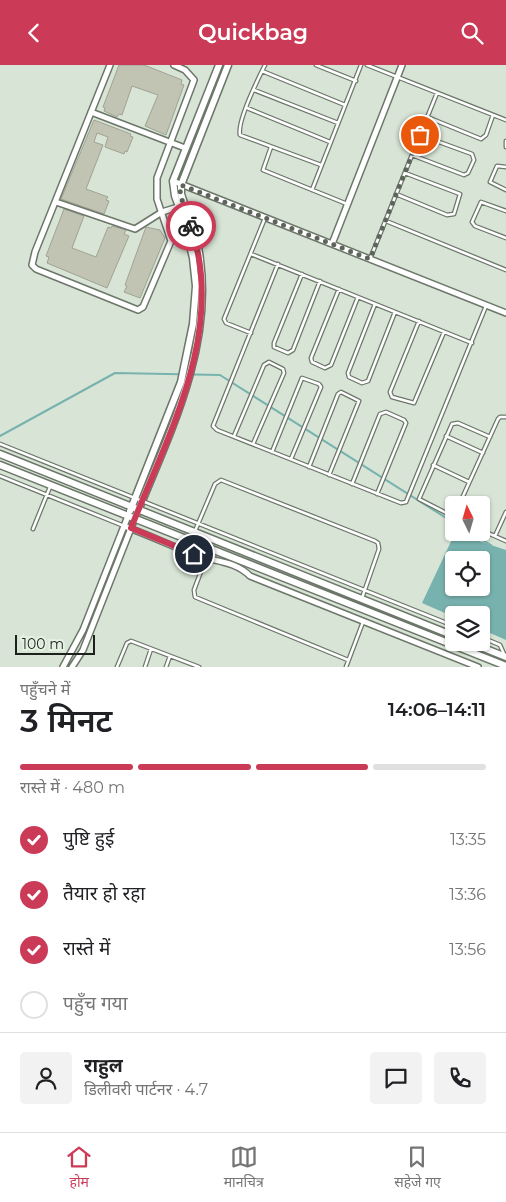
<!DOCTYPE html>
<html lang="hi">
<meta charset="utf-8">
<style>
body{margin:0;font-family:Montserrat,"Noto Sans Devanagari",sans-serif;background:#f2f2f2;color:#202124;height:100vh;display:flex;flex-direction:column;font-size:19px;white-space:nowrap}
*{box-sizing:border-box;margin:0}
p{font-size:16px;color:#757577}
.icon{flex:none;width:28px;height:28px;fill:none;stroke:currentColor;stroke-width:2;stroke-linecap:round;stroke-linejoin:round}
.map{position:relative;height:602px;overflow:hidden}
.details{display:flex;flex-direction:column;background:#fff;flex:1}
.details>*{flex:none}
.needle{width:32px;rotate:355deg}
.buttons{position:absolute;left:445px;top:431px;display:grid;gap:10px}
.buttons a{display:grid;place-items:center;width:45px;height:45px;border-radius:5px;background:#fff;box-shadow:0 1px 4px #0004;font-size:25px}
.scale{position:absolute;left:15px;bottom:12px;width:80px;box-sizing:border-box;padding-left:5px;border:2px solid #1c211b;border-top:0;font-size:14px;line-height:18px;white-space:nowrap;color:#1c211b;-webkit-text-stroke:4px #e5f2e3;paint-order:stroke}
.pin{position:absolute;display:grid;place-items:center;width:42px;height:42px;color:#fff;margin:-21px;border:2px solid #fff;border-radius:50%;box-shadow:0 1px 5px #0007}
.courier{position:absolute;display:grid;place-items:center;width:50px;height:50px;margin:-25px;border:4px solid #cb3b58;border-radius:50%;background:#fff;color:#222;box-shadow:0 1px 6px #0007}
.overview em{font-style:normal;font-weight:600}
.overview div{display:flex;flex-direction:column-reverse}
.overview{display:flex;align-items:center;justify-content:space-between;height:85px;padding:0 20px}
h1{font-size:32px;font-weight:600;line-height:38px}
.bar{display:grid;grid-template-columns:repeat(4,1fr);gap:8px 5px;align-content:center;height:60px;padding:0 20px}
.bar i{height:6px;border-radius:4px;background:#e0e0e0}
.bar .current{background:#cb3b58}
.bar p{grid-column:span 4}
.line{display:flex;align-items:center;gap:12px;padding:0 20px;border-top:1px solid #e0e0e0}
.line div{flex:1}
.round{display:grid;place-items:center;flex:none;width:52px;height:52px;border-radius:5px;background:#f2f2f2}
ol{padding:0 20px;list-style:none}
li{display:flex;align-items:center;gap:15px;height:55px}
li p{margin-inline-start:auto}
li .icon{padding:5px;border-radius:50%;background:#cb3b58;color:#fff;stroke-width:4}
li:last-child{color:#757577}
li i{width:28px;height:28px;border:2px solid #e0e0e0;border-radius:50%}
header{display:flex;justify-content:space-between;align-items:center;height:65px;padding:0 20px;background:#cb3b58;color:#fff;font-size:22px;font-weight:600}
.menu{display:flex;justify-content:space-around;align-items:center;height:70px;border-top:1px solid #e0e0e0;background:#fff;font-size:14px;color:#757577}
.menu a{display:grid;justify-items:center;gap:2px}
.menu .current{color:#cb3b58}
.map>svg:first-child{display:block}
</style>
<header><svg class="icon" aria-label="back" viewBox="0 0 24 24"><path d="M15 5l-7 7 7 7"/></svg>Quickbag<svg class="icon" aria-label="search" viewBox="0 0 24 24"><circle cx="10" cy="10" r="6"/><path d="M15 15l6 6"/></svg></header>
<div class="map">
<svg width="506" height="602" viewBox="0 0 506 602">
<rect width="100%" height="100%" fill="#d8e5d6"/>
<path fill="#78b2af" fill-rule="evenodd" d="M455 468 506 485V575L481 564V550L454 552 422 538ZM454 495H481V522H454Z"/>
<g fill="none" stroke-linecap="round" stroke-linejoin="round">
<path stroke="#78b2af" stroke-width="2" d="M0 371 115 308 220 310 454 458
M470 468 491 480"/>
</g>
<path fill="#c1c4b3" stroke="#a0a392" d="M119 0H144L182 15 181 19 184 20 166 70 145 61 158 30 132 21 122 50 119 49 117 52 104 46 105 43 103 42Z
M94 55 131 69 130 71 133 72 127 87 125 86 124 89 105 82 108 72 97 68 94 77 103 80 86 124 108 132 106 135 109 136 104 149 61 134Z
M64 144 84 151 72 183 96 192 108 162 111 163 112 161 126 165 124 169 129 171 107 223 47 198 49 192 46 191Z
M146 162 160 165 165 173 140 233 124 227 127 221 125 220Z"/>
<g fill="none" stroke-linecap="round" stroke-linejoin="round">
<defs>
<path id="service" d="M265 0C258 14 237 57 240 70L321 100
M316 0 356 16
M367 0 506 55
M262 6 345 40
M254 25 338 58
M247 43 330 77
M427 52 481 74 486 70 493 50
M506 76V82
M271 82 263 105 347 139
M412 90 464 110 468 108 474 95 472 89 420 70
M506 102 497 101 490 117 506 125
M312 125 361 0
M396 129 447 150 454 149 460 129 405 108
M506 146 481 137 472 157 475 161 506 173
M386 156 506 205
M251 189 472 278
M370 194 437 28
M278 199 213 361 217 365 401 438 406 437 486 241
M302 209 274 278V282L288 288 293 285 320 216
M339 224 311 293 312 297 325 303 331 300 358 232
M375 239 348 308 349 312 362 318 368 316 395 247
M419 256 390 327 392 332 414 338 444 267
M251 268 226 258 224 254 265 153
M234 371 264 300 269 297 283 304 284 308 253 379
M446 371 483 388
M0 379 454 561
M272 387 302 313 319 319 321 322 291 394
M433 400 469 417
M309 402 338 329 341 327 359 336 329 410
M0 411 124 461
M352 419 380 349 386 347 404 355 406 358 377 429
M459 440 498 354 500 352H506
M454 452 419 434 452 359 458 358 490 372
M33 464 50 422
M481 465 506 476
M195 466 215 419 221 415 375 476 378 478 379 484 362 533
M495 471 506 447
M206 493 194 525 195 532 348 595
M481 572 500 580 504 589
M117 602 127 578 131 576 199 602
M145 602 151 584
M166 602 170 591
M346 602 363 557"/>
<path id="minor" d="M110 0 35 187 32 200 36 204 138 245 143 242 171 176 157 134V113L194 15 185 5 174 0
M91 47 185 83
M173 116 506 248
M56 137 135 164 162 147 178 142
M332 179 402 0
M124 461C148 470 170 480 193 489 213 497 234 495 250 511L478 602
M63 602 83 565 128 451
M72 602 83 585 135 453"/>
<path id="tertiary" d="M0 389 454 571
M0 400 506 601
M130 446 181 317 193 259 196 221 193 193 184 155 175 131 173 116 219 0
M135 453C168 371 212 286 200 195 198 173 188 151 181 129V120L228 0
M471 578 506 592"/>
</defs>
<use href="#service" stroke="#6c776a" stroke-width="5"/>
<use href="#minor" stroke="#6c776a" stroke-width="8"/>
<use href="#tertiary" stroke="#6c776a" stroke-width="9"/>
<use href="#service" stroke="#fff" stroke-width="2.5"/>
<use href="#minor" stroke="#fff" stroke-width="5"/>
<use href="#tertiary" stroke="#fff" stroke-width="6"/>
</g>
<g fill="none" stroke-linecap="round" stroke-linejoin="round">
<path stroke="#5e665c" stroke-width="5" stroke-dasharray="0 9" d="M191 161 180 129 181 120 370 194 420 70"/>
<path stroke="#cb3b58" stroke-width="6" d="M191 161C226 266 169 368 131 463L194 489"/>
</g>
</svg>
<div class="buttons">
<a><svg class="needle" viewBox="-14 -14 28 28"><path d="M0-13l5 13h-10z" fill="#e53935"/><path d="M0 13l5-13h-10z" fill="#757577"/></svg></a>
<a><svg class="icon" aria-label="locate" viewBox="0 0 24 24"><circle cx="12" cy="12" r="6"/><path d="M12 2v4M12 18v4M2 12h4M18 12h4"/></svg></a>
<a><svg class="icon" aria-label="layers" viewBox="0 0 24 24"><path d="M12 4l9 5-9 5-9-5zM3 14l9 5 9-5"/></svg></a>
</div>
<div class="scale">100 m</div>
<div class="pin" style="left:420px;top:70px;background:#ea580c"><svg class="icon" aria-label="bag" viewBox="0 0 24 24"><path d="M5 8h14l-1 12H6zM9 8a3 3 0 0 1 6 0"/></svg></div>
<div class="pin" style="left:194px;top:489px;background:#1f2937"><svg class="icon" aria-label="home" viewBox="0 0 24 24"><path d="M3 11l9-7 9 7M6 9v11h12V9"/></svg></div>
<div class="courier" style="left:191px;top:161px"><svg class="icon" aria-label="bike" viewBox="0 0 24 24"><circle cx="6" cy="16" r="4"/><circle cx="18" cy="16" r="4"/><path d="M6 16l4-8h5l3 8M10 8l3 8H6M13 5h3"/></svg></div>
</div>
<section class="details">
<div class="overview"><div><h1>3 मिनट</h1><p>पहुँचने में</p></div><em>14:06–14:11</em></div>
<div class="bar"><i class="current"></i><i class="current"></i><i class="current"></i><i></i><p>रास्ते में · 480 m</p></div>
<ol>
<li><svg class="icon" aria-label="check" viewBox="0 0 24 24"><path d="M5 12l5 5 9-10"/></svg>पुष्टि हुई<p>13:35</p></li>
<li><svg class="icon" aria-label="check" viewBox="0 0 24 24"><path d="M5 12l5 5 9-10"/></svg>तैयार हो रहा<p>13:36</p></li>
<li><svg class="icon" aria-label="check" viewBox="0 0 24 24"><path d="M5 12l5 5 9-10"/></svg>रास्ते में<p>13:56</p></li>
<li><i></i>पहुँच गया</li>
</ol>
<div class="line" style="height:90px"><a class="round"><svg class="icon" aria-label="person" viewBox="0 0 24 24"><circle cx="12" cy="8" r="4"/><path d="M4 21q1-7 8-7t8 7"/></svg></a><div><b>राहुल</b><p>डिलीवरी पार्टनर · 4.7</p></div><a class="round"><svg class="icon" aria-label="chat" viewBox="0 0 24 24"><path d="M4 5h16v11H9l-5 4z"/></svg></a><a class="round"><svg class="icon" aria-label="phone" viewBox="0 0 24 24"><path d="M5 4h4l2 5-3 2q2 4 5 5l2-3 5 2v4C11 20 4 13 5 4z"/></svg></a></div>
</section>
<nav class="menu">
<a class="current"><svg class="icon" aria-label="home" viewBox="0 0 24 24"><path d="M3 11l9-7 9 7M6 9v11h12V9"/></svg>होम</a>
<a><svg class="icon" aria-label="map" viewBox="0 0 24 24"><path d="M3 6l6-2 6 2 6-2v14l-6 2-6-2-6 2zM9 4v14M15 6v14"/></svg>मानचित्र</a>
<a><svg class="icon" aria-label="saved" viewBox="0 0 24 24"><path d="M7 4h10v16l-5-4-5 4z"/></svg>सहेजे गए</a>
</nav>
